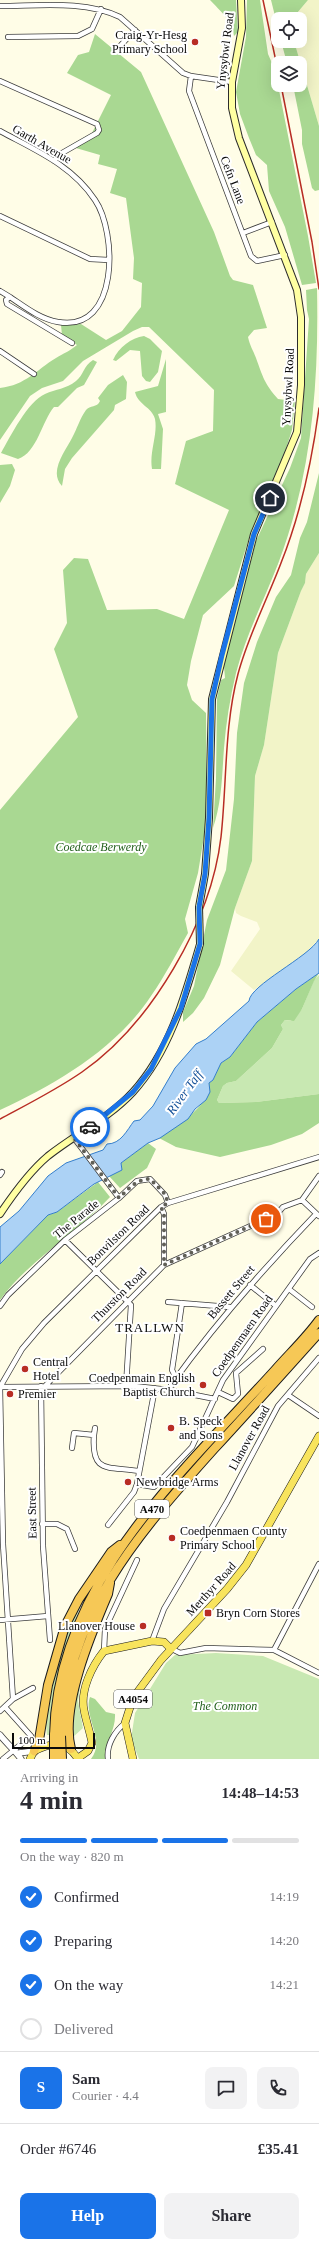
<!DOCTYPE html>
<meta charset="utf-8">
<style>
body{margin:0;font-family:Georgia,serif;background:#f2f2f3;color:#2b2b33;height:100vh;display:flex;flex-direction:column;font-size:15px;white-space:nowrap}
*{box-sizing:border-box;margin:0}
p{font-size:13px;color:#7c7c81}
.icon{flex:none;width:22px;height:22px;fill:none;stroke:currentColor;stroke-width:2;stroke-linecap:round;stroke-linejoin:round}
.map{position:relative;height:1759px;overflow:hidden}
.panel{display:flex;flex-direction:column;background:#fff;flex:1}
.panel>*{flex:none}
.tools{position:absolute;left:271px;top:12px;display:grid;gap:8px}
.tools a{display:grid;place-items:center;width:36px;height:36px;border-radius:8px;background:#fff;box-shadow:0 4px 16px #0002;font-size:20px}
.scale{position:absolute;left:12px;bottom:10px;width:83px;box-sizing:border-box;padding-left:4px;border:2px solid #0a0a0a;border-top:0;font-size:11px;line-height:14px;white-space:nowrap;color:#0a0a0a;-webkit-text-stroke:3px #fff;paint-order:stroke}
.pin{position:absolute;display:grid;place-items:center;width:34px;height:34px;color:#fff;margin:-17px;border:2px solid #fff;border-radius:50%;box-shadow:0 1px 4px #0007}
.courier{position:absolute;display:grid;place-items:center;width:40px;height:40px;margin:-20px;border:3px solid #1a73e8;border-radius:50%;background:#fff;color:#222;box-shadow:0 1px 5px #0007}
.headline em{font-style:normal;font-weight:600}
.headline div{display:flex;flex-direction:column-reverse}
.headline{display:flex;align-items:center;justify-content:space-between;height:68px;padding:0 20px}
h1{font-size:26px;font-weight:600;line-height:30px}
.bar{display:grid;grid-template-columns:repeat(4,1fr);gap:6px 4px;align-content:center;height:48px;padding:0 20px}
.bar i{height:5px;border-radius:3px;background:#e1e1e2}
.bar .on{background:#1a73e8}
.bar p{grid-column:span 4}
.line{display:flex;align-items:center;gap:10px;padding:0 20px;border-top:1px solid #e1e1e2}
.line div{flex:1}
.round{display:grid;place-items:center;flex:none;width:42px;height:42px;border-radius:8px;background:#f2f2f3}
ol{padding:0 20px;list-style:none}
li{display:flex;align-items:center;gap:12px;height:44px}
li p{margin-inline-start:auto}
li .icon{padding:4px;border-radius:50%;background:#1a73e8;color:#fff;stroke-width:4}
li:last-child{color:#7c7c81}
li i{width:22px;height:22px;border:2px solid #e1e1e2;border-radius:50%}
.cta{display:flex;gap:8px;margin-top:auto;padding:8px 20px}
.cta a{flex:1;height:46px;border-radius:8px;background:#1a73e8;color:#fff;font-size:16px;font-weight:600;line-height:46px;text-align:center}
.cta a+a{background:#f2f2f3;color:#2b2b33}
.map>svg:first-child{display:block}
</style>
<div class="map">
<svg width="319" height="1759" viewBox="0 0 319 1759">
<rect width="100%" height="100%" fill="#fffde7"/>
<path fill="#f2f4c8" d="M308 0H319V126L294 41H300V19H292Z
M319 553V939L304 955 254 990 231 971 260 929 257 922 241 916 236 913 235 908 252 861 255 776 264 745 278 653 301 591 305 583 306 574Z"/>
<path fill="#c8e8b2" d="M319 975V1094L256 1102 219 1103 217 1100 223 1086 227 1083 236 1081 272 1048 283 1029 281 1025 285 1020 291 1021 302 1009 314 980Z
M86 1594C65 1640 53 1684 49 1735H47C41 1697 66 1628 86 1594Z
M216 1653 263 1656 319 1679V1759H139L131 1739 135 1713 166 1663 175 1655Z
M78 1687H80L78 1701 83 1728 72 1738 73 1717Z"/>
<path fill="#a9d892" d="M210 0H236L238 32 234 36C233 21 220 11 210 0Z
M247 0H260L268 54 275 70 308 236 316 283 302 285 285 227 269 191 267 165 256 155 249 138 240 114 236 92 246 37Z
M271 0H308L292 19H278V28Z
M95 34 141 72 214 232 230 276 233 280 253 285 267 328 254 330 248 337C250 346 253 350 256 358 263 377 264 383 278 399L295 401 292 430 279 471 251 532 234 586 203 615 191 661 187 685 192 700 206 713 207 818 198 873 185 919 188 933C176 954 165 976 151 996 116 1049 56 1084 0 1110V810L78 717 54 649 67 623 63 570 74 558 88 559 107 610 157 609 184 619 229 510 175 484 186 441 213 431 214 390 149 327H142L133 331 83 361 63 381 42 388 30 396 0 440V388C26 385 36 370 56 358 64 353 70 351 77 345L62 335 61 325 81 324 106 340 122 331 141 307 142 283 133 279 134 258 126 198 110 193 117 169 98 164 100 155 69 146 92 133 111 95 67 73 78 55 89 52Z
M281 41H294L319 126V190L315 191 312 188 302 144V130L293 85H300V63H287Z
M317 288C319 382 312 475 278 564 264 600 246 635 236 673 230 698 226 723 224 748 222 775 222 802 213 828L216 778 217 698 221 680 225 678 224 666 229 645 256 541 290 468 301 438 309 319 307 310 306 290Z
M144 336 150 339 162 351 158 372 150 382 146 381 142 376 140 351 130 350 116 361 113 360C119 347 131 338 144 336Z
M166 359V412L158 414 163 429 161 469H152C149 452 158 435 155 419 152 407 138 405 135 392L158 386Z
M93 360 97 362 84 385 77 388 58 407H54C42 421 37 453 18 459L1 453C10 437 28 401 45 394 56 389 66 389 76 381 84 375 83 366 93 360Z
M123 375 127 382 126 399 115 405 114 410 72 458 65 469 62 486C48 472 66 450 72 438 77 429 80 418 86 410 90 405 97 408 100 401L98 398 108 385Z
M12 464 15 470 10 486 0 503V465Z
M319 473V553L306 574 305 583 301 591 278 653 264 745 255 776 252 861 235 908 220 965 204 998 193 1013 183 1022V1012L194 986 207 920 226 870 234 799 237 733 244 683 257 642 276 597 291 575 300 538 307 522Z
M319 973 314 981 302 1009 294 1021 285 1020 281 1025 283 1029 272 1048 236 1081 227 1083 223 1086 217 1100 219 1103 256 1102 319 1094V1123L302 1134 271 1145 220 1157 176 1147 159 1138C177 1124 210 1108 209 1082L213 1080 221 1063 230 1057 257 1022 296 989Z
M148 1143 156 1149 147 1168 120 1188 109 1176 122 1170 121 1163Z
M98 1182 110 1197C76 1234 30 1259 0 1300V1264L48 1215 57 1212Z
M90 1697 95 1699 106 1712 115 1714C116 1730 104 1744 106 1759H91C106 1740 83 1717 90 1697Z"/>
<path fill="#acd2f5" stroke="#347ecc" d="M319 939V973L296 989 257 1022 230 1057 221 1063 213 1080 209 1083 210 1092 206 1100 195 1109 188 1119 160 1138 148 1143 121 1163 122 1170 94 1184 57 1212 48 1215 0 1264V1227L19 1211 48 1176 66 1163 103 1150 107 1144C121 1144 127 1130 134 1121L140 1120 153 1106 175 1068 196 1044 206 1039 249 1001C250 985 309 957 319 939Z"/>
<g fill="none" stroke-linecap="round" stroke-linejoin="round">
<defs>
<path id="minor" d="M0 6C39 6 84 0 120 17L183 73 191 76 232 82
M8 37 78 36 92 29 101 9
M121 45 135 30
M191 76 189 91 251 256 257 261 285 255
M0 81 97 124 99 130 97 133 62 153 54 161
M0 131C35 150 72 165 95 200 117 232 120 333 58 322 40 319 25 307 10 297
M0 216 90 259 109 260
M243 233 272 222
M0 291 10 297 6 300 7 304 72 343
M0 351 34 374
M74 1138 119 1198
M0 1175 2 1172
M302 1200 319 1216
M161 1207 164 1214V1265
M65 1240 131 1305 126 1386
M250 1285 276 1306
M289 1289 312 1307
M168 1302 230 1307
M0 1306 8 1295 65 1240 119 1198 137 1181 150 1179 165 1195 168 1203
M176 1378 172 1370 182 1303
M41 1386 43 1546 50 1640
M45 1386 164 1265 266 1219 277 1214 283 1207 302 1200 319 1176
M0 1387 134 1386 170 1390 215 1399
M170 1390 171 1385C215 1324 264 1268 316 1214
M218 1392 233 1399 238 1394 236 1373 263 1349
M288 1395 319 1416
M94 1435 95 1428
M72 1448 74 1433 94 1435C91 1474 107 1466 139 1471
M137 1484 154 1487 192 1447 223 1380 310 1259 319 1253
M42 1524H57L67 1529 75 1549
M108 1525 134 1492 137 1484 155 1388
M0 1620 48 1616
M152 1641 164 1609 227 1502 278 1406 319 1358
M170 1648 180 1653 206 1648 274 1650 319 1673
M274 1650 319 1564
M104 1651 105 1629 137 1560
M13 1699 33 1688
M0 1711 13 1699 3 1544 0 1387 22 1349 44 1323 161 1207 168 1203 319 1157
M3 1759 31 1736 5 1707
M108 1759C106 1745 115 1731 125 1723"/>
<path id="tertiary" d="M0 1735C7 1744 15 1750 21 1759
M19 1753 34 1751"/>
<path id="secondary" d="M199 907 205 874 209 818 212 699 254 534 297 432 301 385V317L297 290 239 138 232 108V82L242 28 241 0
M0 1214C14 1193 29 1172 48 1156 76 1134 109 1118 133 1092 170 1051 185 996 200 944"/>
<path id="primary" d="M78 1758 88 1751 92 1743C90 1732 86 1721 84 1710 80 1690 92 1666 104 1651L152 1641 164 1642 170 1648
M30 1759 34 1751C52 1742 66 1740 78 1759
M133 1759 125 1723 133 1698 161 1660 227 1589 246 1565 319 1436"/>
<path id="trunk" d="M54 1735C57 1584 180 1475 275 1370 290 1353 306 1338 319 1320
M61 1736C66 1615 137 1535 214 1449 249 1411 284 1372 319 1333
M71 1749C60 1707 91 1634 108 1594L110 1583
M34 1751 39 1740 48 1685 65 1626 79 1599 111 1552 120 1545"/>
</defs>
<use href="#minor" stroke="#3d3d3d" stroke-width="6"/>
<use href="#tertiary" stroke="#3d3d3d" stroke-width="7"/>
<use href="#secondary" stroke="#2c2c2c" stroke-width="8"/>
<use href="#primary" stroke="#1b1b1b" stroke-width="8"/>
<use href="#trunk" stroke="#1b1b1b" stroke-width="10"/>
<use href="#minor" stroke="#fff" stroke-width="4.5"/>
<use href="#tertiary" stroke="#fff" stroke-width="5.5"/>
<use href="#secondary" stroke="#ffffa2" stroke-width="6"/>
<use href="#primary" stroke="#f8e45d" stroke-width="7"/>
<use href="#trunk" stroke="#f6c856" stroke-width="8"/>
<path stroke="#b82d24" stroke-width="1.5" d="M263 0 278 71
M281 85 312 242 319 289
M0 1119C28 1104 56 1090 82 1072 151 1024 211 922 221 837 227 783 224 727 238 674 248 636 267 600 281 563 301 513 312 461 319 408"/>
<defs>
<path id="secondary-bridge" d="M199 907 200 944"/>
<path id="trunk-bridge" d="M54 1735V1759
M61 1736 62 1759"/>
</defs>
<use href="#secondary-bridge" stroke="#2c2c2c" stroke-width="8" stroke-linecap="butt"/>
<use href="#trunk-bridge" stroke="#1b1b1b" stroke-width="10" stroke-linecap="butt"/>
<use href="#secondary-bridge" stroke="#ffffa2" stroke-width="6"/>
<use href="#trunk-bridge" stroke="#f6c856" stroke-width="8"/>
</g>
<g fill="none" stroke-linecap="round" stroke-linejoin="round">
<path stroke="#605f57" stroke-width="4" stroke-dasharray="0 7.2" d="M90 1127 74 1138 119 1198C129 1189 136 1179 150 1179L165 1194 168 1203 161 1207 164 1214V1265L266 1219"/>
<path stroke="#1a73e8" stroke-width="5" d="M90 1127 133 1092 151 1069 181 1008 200 944 199 907 205 874 209 818 212 699 222 655 254 534 270 498"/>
</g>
<g fill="#b82d24" stroke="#fff" stroke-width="1.5">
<circle cx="195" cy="42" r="4"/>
<circle cx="25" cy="1369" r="4"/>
<circle cx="203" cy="1385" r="4"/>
<circle cx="10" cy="1394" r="4"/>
<circle cx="171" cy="1428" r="4"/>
<circle cx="128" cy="1482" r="4"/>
<circle cx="172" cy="1538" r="4"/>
<rect x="204" y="1609" width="8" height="8" rx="2"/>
<circle cx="143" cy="1626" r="4"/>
</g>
<g text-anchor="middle" stroke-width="4" stroke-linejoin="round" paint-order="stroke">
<g fill="#fff" stroke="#545454" stroke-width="1">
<rect x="135" y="1500" width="34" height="18" rx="3"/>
<rect x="114" y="1690" width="38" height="18" rx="3"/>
</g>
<g font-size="11" font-weight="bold" fill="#0a0a0a">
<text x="152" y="1513">A470</text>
<text x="133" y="1703">A4054</text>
</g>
<g font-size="12" fill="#0a0a0a" stroke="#fff" text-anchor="start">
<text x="187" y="39" text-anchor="end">Craig-Yr-Hesg<tspan x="187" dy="14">Primary School</tspan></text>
<text x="33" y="1366">Central<tspan x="33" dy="14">Hotel</tspan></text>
<text x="195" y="1382" text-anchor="end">Coedpenmain English<tspan x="195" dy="14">Baptist Church</tspan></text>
<text x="18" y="1398">Premier</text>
<text x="179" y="1425">B. Speck<tspan x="179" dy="14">and Sons</tspan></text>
<text x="136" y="1486">Newbridge Arms</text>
<text x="180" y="1535">Coedpenmaen County<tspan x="180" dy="14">Primary School</tspan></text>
<text x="216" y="1617">Bryn Corn Stores</text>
<text x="135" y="1630" text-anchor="end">Llanover House</text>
</g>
<g font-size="12" fill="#0a0a0a" stroke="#fff">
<text transform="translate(225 51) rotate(-83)" y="4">Ynysybwl Road</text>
<text transform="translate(42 144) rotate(30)" y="4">Garth Avenue</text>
<text transform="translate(233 180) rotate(69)" y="4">Cefn Lane</text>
<text transform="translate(288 387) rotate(-87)" y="4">Ynysybwl Road</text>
<text transform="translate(76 1219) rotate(-39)" y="4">The Parade</text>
<text transform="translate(118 1235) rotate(-44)" y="4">Bonvilston Road</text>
<text transform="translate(231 1292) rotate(-50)" y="4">Bassett Street</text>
<text transform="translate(119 1295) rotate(-45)" y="4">Thurston Road</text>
<text transform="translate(242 1336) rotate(-55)" y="4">Coedpenmaen Road</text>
<text transform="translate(249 1438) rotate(-61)" y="4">Llanover Road</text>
<text transform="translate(32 1513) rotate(-91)" y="4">East Street</text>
<text transform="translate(211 1589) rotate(-48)" y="4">Merthyr Road</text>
</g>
<g font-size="12" font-style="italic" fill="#22601c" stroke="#fff">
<text x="101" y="851">Coedcae Berwerdy</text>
<text x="225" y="1710">The Common</text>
</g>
<g font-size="13" font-style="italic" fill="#155199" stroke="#fff">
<text transform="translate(184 1092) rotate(-54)" y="5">River Taff</text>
</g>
<g font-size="13" letter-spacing="1" fill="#0a0a0a" stroke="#fff">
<text x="150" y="1332">TRALLWN</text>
</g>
</g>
</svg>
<div class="tools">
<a><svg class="icon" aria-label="locate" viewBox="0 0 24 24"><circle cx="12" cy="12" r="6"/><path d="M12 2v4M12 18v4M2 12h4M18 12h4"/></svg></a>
<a><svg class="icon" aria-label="layers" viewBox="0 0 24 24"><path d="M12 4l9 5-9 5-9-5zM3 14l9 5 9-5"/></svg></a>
</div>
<div class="scale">100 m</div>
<div class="pin" style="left:266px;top:1219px;background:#ea580c"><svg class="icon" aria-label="bag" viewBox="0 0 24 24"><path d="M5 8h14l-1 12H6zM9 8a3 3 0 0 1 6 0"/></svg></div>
<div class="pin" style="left:270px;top:498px;background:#1f2937"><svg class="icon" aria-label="home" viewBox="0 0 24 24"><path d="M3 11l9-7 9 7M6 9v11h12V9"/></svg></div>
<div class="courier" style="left:90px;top:1127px"><svg class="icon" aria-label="car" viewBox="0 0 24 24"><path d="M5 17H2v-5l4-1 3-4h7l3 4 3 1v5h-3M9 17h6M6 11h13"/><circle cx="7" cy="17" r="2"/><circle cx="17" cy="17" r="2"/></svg></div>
</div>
<section class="panel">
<div class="headline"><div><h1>4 min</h1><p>Arriving in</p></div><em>14:48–14:53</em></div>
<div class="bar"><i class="on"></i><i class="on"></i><i class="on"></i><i></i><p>On the way · 820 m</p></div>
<ol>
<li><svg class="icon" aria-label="check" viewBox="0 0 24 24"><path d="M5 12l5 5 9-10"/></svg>Confirmed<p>14:19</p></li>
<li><svg class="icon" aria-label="check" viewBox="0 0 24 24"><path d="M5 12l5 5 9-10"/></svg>Preparing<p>14:20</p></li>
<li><svg class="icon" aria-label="check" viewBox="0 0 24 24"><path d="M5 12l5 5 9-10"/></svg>On the way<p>14:21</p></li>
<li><i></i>Delivered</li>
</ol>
<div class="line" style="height:72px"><b class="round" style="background:#1a73e8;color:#fff">S</b><div><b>Sam</b><p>Courier · 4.4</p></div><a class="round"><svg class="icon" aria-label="chat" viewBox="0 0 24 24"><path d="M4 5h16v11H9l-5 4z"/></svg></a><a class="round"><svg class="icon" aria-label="phone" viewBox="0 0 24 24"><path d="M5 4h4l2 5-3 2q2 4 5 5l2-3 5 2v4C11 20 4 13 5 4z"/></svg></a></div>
<div class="line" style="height:52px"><div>Order #6746</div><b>£35.41</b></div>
<div class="cta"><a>Help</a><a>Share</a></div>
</section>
